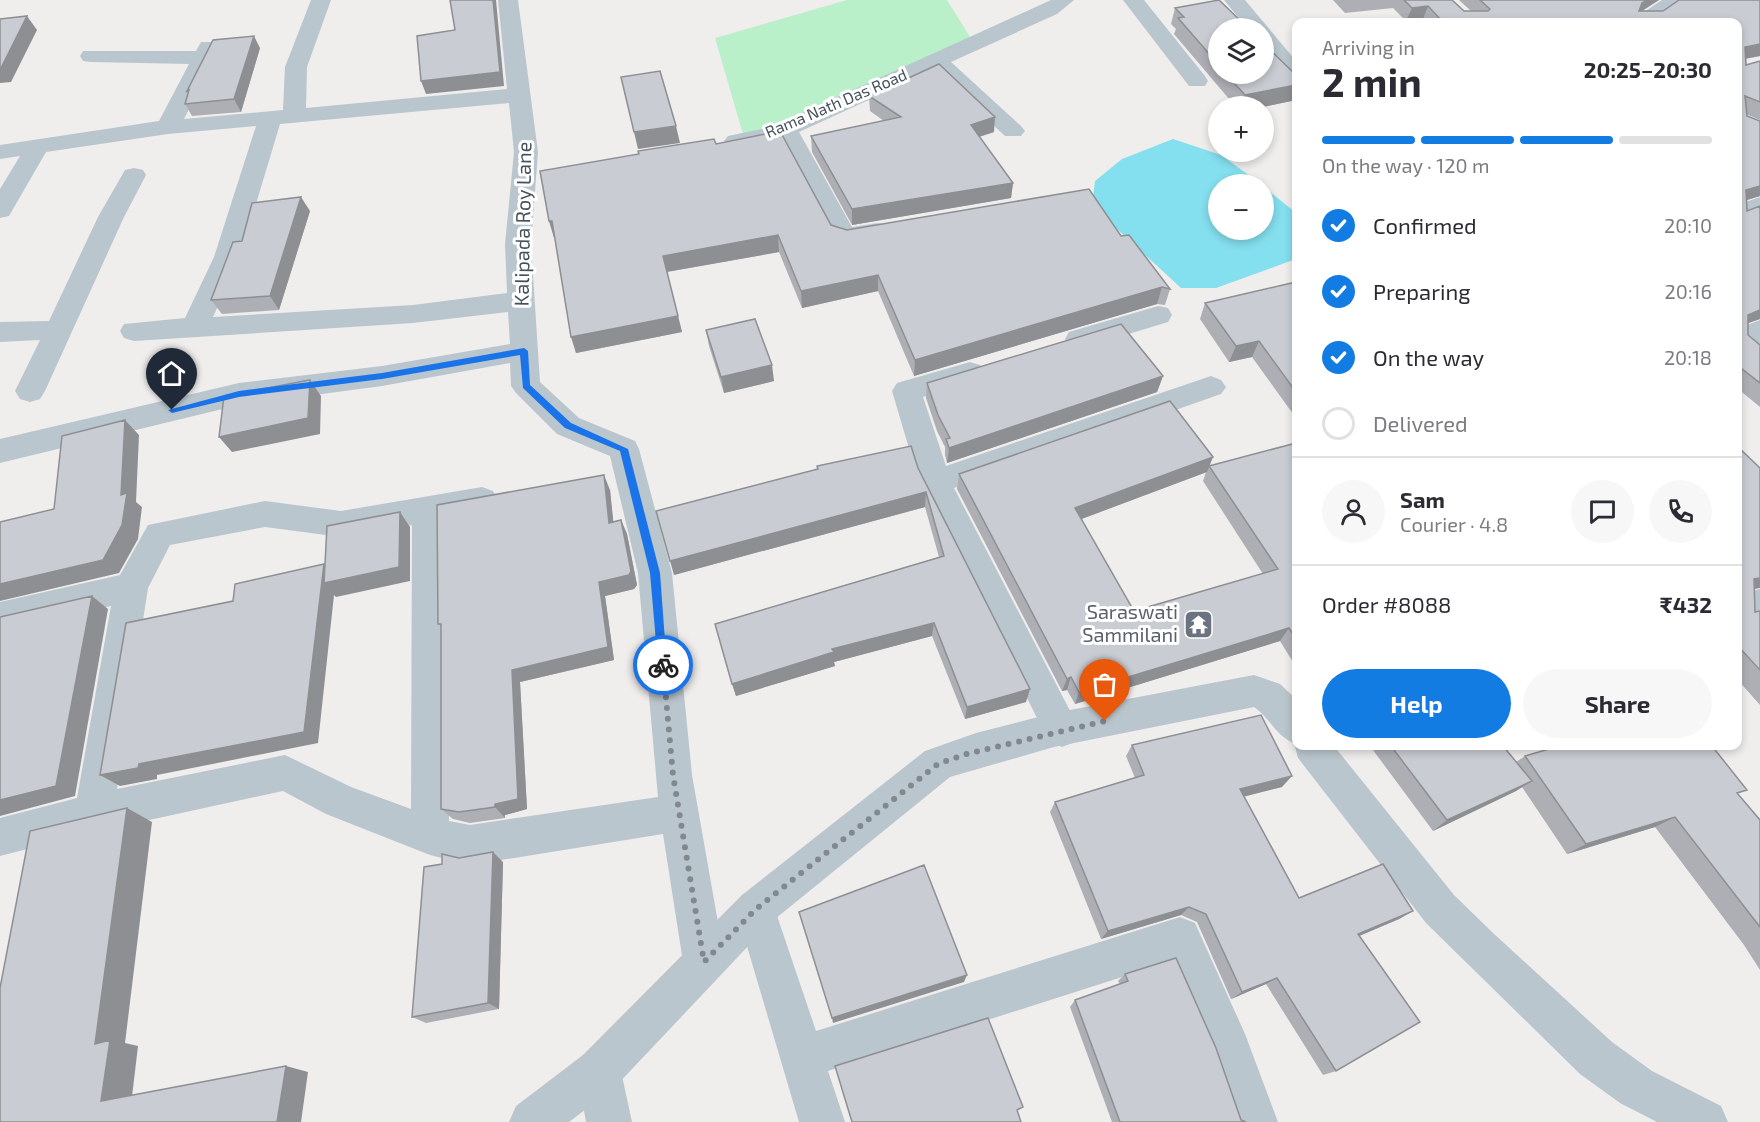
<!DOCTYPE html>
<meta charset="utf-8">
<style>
body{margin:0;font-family:"Exo 2",sans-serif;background:#f7f7f7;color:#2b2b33;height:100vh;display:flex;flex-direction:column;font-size:22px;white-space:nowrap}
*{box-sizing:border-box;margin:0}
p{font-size:20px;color:#7c7c81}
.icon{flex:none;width:33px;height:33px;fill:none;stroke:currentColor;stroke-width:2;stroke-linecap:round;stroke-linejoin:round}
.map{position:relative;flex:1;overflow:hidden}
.sheet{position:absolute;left:1292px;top:18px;width:450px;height:732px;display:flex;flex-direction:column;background:#fff;border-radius:12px;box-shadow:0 3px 9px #0003}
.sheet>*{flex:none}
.tools{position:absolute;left:1208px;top:18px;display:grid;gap:12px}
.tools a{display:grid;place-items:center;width:66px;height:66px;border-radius:50%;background:#fff;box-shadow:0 3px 9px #0003;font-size:30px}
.pin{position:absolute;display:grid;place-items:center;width:51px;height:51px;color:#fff;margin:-62px -26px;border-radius:50% 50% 50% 0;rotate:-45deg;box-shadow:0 0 6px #0007}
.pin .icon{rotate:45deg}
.courier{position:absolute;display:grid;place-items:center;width:60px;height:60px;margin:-30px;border:4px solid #1a73e8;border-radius:50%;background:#fff;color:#222;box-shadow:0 2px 8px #0007}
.overview em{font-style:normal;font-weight:700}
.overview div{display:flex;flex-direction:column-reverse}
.overview{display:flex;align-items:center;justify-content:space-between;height:102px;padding:0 30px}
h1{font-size:39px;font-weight:700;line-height:45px}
.bar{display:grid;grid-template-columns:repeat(4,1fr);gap:9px 6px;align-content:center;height:72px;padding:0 30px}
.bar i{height:8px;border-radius:4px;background:#e1e1e2}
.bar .active{background:#137ce3}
.bar p{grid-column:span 4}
.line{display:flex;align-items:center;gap:15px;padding:0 30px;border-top:2px solid #e1e1e2}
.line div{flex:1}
.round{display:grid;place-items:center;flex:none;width:63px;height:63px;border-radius:32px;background:#f7f7f7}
ol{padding:0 30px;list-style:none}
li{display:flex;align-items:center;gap:18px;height:66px}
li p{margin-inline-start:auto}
li .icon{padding:6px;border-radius:50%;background:#137ce3;color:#fff;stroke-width:4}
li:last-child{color:#7c7c81}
li i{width:33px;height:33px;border:3px solid #e1e1e2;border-radius:50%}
.action{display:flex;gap:12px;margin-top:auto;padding:12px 30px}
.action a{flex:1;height:69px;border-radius:36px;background:#137ce3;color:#fff;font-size:24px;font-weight:700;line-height:69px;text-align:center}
.action a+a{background:#f7f7f7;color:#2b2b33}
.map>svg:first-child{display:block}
</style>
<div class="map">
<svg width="1760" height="1122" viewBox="0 0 1760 1122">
<rect width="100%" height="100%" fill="#f0eded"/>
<path fill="#b9f0ca" d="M847 0H947L972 40 774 127 743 134 715 38Z"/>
<path fill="#84dfee" d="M1173 139 1221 155 1261 184H1218V230H1263V186L1296 213V259L1216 288H1181L1092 206 1095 181 1122 159Z"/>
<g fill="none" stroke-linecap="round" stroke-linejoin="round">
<path fill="#bac6cd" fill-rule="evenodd" d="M311 0H331L307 67 306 108 507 89 498 0H518L538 152 531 244 540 382 579 418 635 441 639 449 672 573 692 775 725 962 719 977 704 983 689 977 683 962 663 834 470 865 430 855 326 814 283 791 94 832 0 856V818L77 798 111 606 0 632V602L120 575 148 525 265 501 341 511 482 487 493 491 498 500 493 509 444 519 449 821 470 825 658 797 638 573 610 456 557 434 516 393 511 386 510 363 382 386 239 405 0 463V439L239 383 382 366 510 344 508 312 413 323 134 341 124 338 120 331 124 324 185 318 214 257 256 126 168 134 46 152 9 216 0 218V189L20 156 0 159V145L159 121 189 64 91 62 83 61 80 56 83 51H196L201 42H217L220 47 184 119 283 110 285 67ZM509 103 514 152 505 244 507 293 413 305 213 317 240 257 280 124ZM412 525 411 809 351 787 285 755 117 789 148 588 170 545 265 527 341 537Z
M1051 0H1074L1057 14 951 62 1021 126 1025 131 1021 136H1005L934 70 799 132 852 227 878 223 887 225 891 231 887 237 850 244 833 239 780 139 736 148 728 146 724 141 728 136 771 127Z
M1123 0H1144L1205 76 1208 81 1205 86H1189Z
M1224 0H1245L1296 61V82L1288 80 1263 49V28H1247Z
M1662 0H1686L1655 22H1632L1635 18Z
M134 168 143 170 146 175 124 217 45 391 40 399 30 402 20 399 15 391 40 340 0 342V322L49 321 98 217 125 170Z
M1760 197V214L1737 222V205Z
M1158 306 1168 308 1172 315 1168 322 1079 349 1069 346 1065 339 1069 332Z
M1760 320V360L1750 357 1737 348V329Z
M970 362 980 365 984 372 980 379 923 397 946 466 1211 376 1221 380 1226 387 1221 394 954 488 1080 730 1075 742 1062 747 1049 742 919 482 892 391 897 383Z
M1760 589V619L1737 624V594Z
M756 889 770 895 816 1031 1180 917 1195 923 1245 1034 1278 1122H1232L1208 1052 1169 962 828 1071 845 1122H799L736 909 742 895Z
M599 1049 615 1055 621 1071 632 1122H586L577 1071 583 1055Z"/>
<path fill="#bac6cd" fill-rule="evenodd" d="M1254 675 1280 684 1296 699V746H1334L1454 895 1492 932 1612 1042 1652 1071 1721 1106 1728 1122H1657L1620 1103 1580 1074 1426 923 1298 758 1294 743C1276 736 1270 718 1254 707L1054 747 950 777 770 923 615 1087 569 1122H509L516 1106 583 1055 742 895 925 751 976 733 1054 713Z"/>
</g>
<path fill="#adafb5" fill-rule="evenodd" d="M1333 0H1452L1464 11H1471L1459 0H1659L1642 11H1663L1679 0H1760V56L1745 59 1746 65 1760 61V120L1746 114 1747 116 1760 121V196L1747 200V211L1760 206V319L1748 323V335L1760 345V407L1737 388V22H1425L1423 19 1406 21 1393 8 1345 13Z
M1175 8 1218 28V74H1263L1296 100 1263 107 1235 106 1174 34 1176 29 1171 24Z
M260 48 241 112 192 116 185 104Z
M869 96 994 132 979 137 1013 183 1011 198 852 225 812 152 811 136 884 121 870 111Z
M716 144 831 225 847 230 1121 236 1170 289 1165 305 1157 304 914 376 878 291 802 308 779 252 667 272 682 332 576 353 555 238 549 221Z
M310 211 279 310 222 314 211 300 242 241Z
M1296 282V418L1252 357 1229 362 1200 319 1205 303Z
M706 330 774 381 724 393 709 346Z
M1163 376 1157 392 947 463 945 455V447L937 431 926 398 927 383Z
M1296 443V667L1280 641 1075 704 1067 690 1062 691 957 489 959 474 1213 457 1209 466ZM1206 472 1203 481 1263 574 1134 611 1081 519Z
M1737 446 1754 589 1755 612 1760 611V705L1737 679Z
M817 466 918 468 1026 702 965 719 932 636 834 662 835 666 736 696 715 624 939 557 925 507 674 575 817 470Z
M610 490 613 522 621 520 627 534 637 585 634 589 605 596 614 660 520 682 527 809 505 815V818L470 823 453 819 441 809Z
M1132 745 1282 787 1244 796 1299 898 1413 911 1399 919 1359 936 1336 1071 1323 1075 1266 984 1231 999 1197 922 1181 915 1101 939 1050 812 1055 802 1135 778 1126 756Z
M1370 746H1503L1516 762 1525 756 1738 794 1760 820V970L1744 945 1655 827 1567 854 1522 787 1516 791 1433 831Z
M459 858 503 862 499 1009 426 1023 412 1017 442 864Z
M1125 974 1241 1120 1246 1122H1112L1070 1007 1075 1000 1120 984 1118 981Z"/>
<path fill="#8d8f93" d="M493 0H496L504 86 426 94 421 81Z
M1647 0H1659L1634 16 1642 3Z
M1428 6 1423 19 1406 21 1412 8Z
M27 16 37 30 11 82 0 83V68Z
M254 36 260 48 241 112 234 99Z
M1760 44V56L1737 60 1745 47Z
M1296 85V100L1263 107 1241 106 1245 95Z
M995 117 994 132 969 140 971 125Z
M676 126 680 143 638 149 634 132Z
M1013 183 1011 198 852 225V209Z
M1760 186V196L1737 203 1746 190Z
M301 197 310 211 279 310 270 296Z
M549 221H552L558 237 554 238Z
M778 235 779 252 666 272 663 256Z
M878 275V291L802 308 801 291Z
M1162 287 1157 304 914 376 915 360Z
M1760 310V319L1737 327 1748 315Z
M678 316 682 332 576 353 571 337Z
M1259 341 1252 357 1229 362 1236 346Z
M772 365 774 381 724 393 721 377Z
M1163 376 1157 392 947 463 949 448Z
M310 380 321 396 320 434 232 452 219 437Z
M125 420 139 435 136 502 142 507 138 539 119 573 0 601V584L121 495Z
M1213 457 1207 472 1071 523 1075 508Z
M604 475 610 490 615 537 609 523Z
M926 492 925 507 674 575 670 561Z
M400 512 410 527V581L336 597 334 595 318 743 157 775V779L120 786 100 775 139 764 324 564Z
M621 520 627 534 637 585 634 589 605 596 614 660 520 682 527 809 505 815V818L495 807V804L512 670 599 582Z
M1760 578V588L1737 592 1754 579Z
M92 596 108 609 75 796 0 816V800Z
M934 623 932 636 834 662 835 666 736 696 732 684 832 649Z
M1289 628 1280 641 1075 704 1079 692Z
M1071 677 1067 690 1062 691 1067 679Z
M1030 689 1026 702 965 719 967 707Z
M1292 776 1282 787 1231 800 1240 789Z
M1532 781 1516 791 1433 831 1447 820Z
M127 808 152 822 125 1043 138 1046 131 1105 101 1101 95 1044Z
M1675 817 1655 827 1567 854 1586 844Z
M493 852 503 862 499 1009 488 1003Z
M1189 907 1181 915 1101 939 1108 931Z
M1413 911 1399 919 1345 942 1358 934Z
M967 975 964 982 833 1023 832 1018Z
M1277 978 1266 984 1231 999 1242 992Z
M286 1066 308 1072 301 1122H277Z"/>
<path fill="#c9ccd2" stroke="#8d8f93" stroke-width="1.5" d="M450 0H493L500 72 421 81 417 36 455 30Z
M1219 0 1248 28H1218V64L1178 18 1184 17 1175 8Z
M1404 0H1452L1464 11H1488L1490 9 1480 0H1647L1642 3 1639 11H1663L1679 0H1760V44L1745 47 1746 65 1760 61V102L1745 96 1747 116 1760 121V186L1746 190 1747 211 1760 206V310L1748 315V335L1760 345V383L1737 365V22H1443L1428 6 1412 8Z
M27 16 1 68H0V19Z
M254 36 234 99 185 104 189 90 187 91 213 40Z
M1263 43 1296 75V85L1245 95 1226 74H1263Z
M939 64 995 117 971 125 1013 183 852 209 811 136 901 117 869 96Z
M660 71 676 126 634 132 621 77Z
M780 131 831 225 847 230 1089 189 1121 236 1129 235 1170 289 1162 287 915 360 878 275 801 291 778 235 663 256 678 316 571 337 552 221H549L540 171 639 154 638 151 714 139 716 144Z
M301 197 270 296 211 300 233 242 242 241 252 203Z
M1296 282V392L1259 341 1236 346 1205 303Z
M755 319 772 365 721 377 706 330Z
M1121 324 1163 376 949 448 946 439 950 438 938 415 927 383Z
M310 380 308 418 219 437 224 396Z
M1170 401 1213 457 1075 508 1134 611 1278 569 1209 466 1296 443V639L1289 628 1079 692 1071 677 1067 679 959 474Z
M125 420 121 495 127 493 122 525 103 560 0 584V522L54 509 62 436Z
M911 446 918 468 1030 689 967 707 934 623 832 649 834 652 732 684 715 624 944 556 926 492 670 561 656 511 818 469 817 466Z
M1737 446 1760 468V578L1754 579 1755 612 1760 611V670L1737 645Z
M604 475 609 523 621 520 631 571 629 575 599 582 608 647 512 670 518 799 495 804V807L459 812 441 809V624H438L437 505Z
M400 512 399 567 324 583 327 526Z
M324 564 304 732 139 764 138 768 100 775 126 623 233 601 235 584Z
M92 596 56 786 0 800V617Z
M1261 715 1292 776 1240 789 1299 898 1383 864 1413 911 1358 934 1420 1022 1336 1071 1277 978 1242 992 1206 914 1189 907 1108 931 1055 802 1144 775 1132 745Z
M1391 746H1503L1532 781 1447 820Z
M1559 746H1712L1747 790 1737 793 1760 820V927L1675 817 1586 844 1525 756Z
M127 808 95 1044 110 1040 101 1101 286 1066 277 1122H0V988L30 831Z
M493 852 488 1003 412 1017 424 867 442 864V854L459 858Z
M924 865 967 975 832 1018 799 912Z
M1176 958 1216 1048 1241 1120 1246 1122H1120L1075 1000 1128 981 1125 974Z
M988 1018 1023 1107 1017 1110 1021 1122H852L835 1066Z"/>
<path fill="#1a73e8" d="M524 348 528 351 530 385 571 423 628 449 660 573 667 668 663 669 658 665 650 573 620 451 565 428 523 388 520 355 382 379 239 397 172 413 168 410 239 391 382 373Z"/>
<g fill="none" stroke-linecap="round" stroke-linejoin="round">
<path stroke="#81888e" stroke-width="6" stroke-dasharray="0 10.8" d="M663 665 673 775 704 962 756 909 938 764 966 754 1105 721"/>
</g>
<defs>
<symbol id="temple-square" viewBox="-11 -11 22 22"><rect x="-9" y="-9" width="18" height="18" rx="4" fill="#6b7280" stroke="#fff"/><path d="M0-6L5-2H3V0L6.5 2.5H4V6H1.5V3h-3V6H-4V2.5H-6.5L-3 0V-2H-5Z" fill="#fff"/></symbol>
</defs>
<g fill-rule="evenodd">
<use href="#temple-square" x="1182" y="608" width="33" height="33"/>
</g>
<g text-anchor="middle" stroke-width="6" stroke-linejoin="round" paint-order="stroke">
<g font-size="16" fill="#45525b" stroke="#fff">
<text transform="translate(836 103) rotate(-23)" y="6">Rama Nath Das Road</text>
</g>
<g font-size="20" fill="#45525b" stroke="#fff">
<text transform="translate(523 224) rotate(-89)" y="7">Kalipada Roy Lane</text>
</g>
<g font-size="20" fill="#5b616d" stroke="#fff" text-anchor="end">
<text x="1178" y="619">Saraswati<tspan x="1178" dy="23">Sammilani</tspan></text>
</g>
</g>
</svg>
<div class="tools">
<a><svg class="icon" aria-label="layers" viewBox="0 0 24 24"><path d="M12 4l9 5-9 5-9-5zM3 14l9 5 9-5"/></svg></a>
<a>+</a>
<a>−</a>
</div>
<div class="pin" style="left:1105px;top:721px;background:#ea580c"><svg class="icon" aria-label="bag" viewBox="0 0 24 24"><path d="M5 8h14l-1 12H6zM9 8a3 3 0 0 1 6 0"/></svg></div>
<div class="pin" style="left:172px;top:410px;background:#1f2937"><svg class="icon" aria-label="home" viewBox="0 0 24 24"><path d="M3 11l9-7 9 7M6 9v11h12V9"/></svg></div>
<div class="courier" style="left:663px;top:665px"><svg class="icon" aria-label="bike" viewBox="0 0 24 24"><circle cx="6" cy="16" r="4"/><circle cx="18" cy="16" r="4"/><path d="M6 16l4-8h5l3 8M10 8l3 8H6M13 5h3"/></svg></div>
<section class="sheet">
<div class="overview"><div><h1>2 min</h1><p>Arriving in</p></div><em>20:25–20:30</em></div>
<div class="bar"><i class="active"></i><i class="active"></i><i class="active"></i><i></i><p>On the way · 120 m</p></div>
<ol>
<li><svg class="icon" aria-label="check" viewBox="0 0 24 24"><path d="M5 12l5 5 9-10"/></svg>Confirmed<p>20:10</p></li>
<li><svg class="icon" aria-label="check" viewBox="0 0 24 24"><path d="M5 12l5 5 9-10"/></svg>Preparing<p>20:16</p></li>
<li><svg class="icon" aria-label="check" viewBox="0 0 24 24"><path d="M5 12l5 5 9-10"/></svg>On the way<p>20:18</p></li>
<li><i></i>Delivered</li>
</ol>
<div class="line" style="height:108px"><a class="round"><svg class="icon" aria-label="person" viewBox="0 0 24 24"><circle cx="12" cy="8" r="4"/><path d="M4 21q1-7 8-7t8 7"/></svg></a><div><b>Sam</b><p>Courier · 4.8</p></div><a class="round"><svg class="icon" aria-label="chat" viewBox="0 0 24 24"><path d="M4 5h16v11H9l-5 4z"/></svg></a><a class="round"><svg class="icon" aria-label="phone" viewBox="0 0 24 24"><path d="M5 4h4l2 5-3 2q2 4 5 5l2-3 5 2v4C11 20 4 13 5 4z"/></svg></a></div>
<div class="line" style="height:78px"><div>Order #8088</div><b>₹432</b></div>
<div class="action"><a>Help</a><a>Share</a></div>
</section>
</div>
